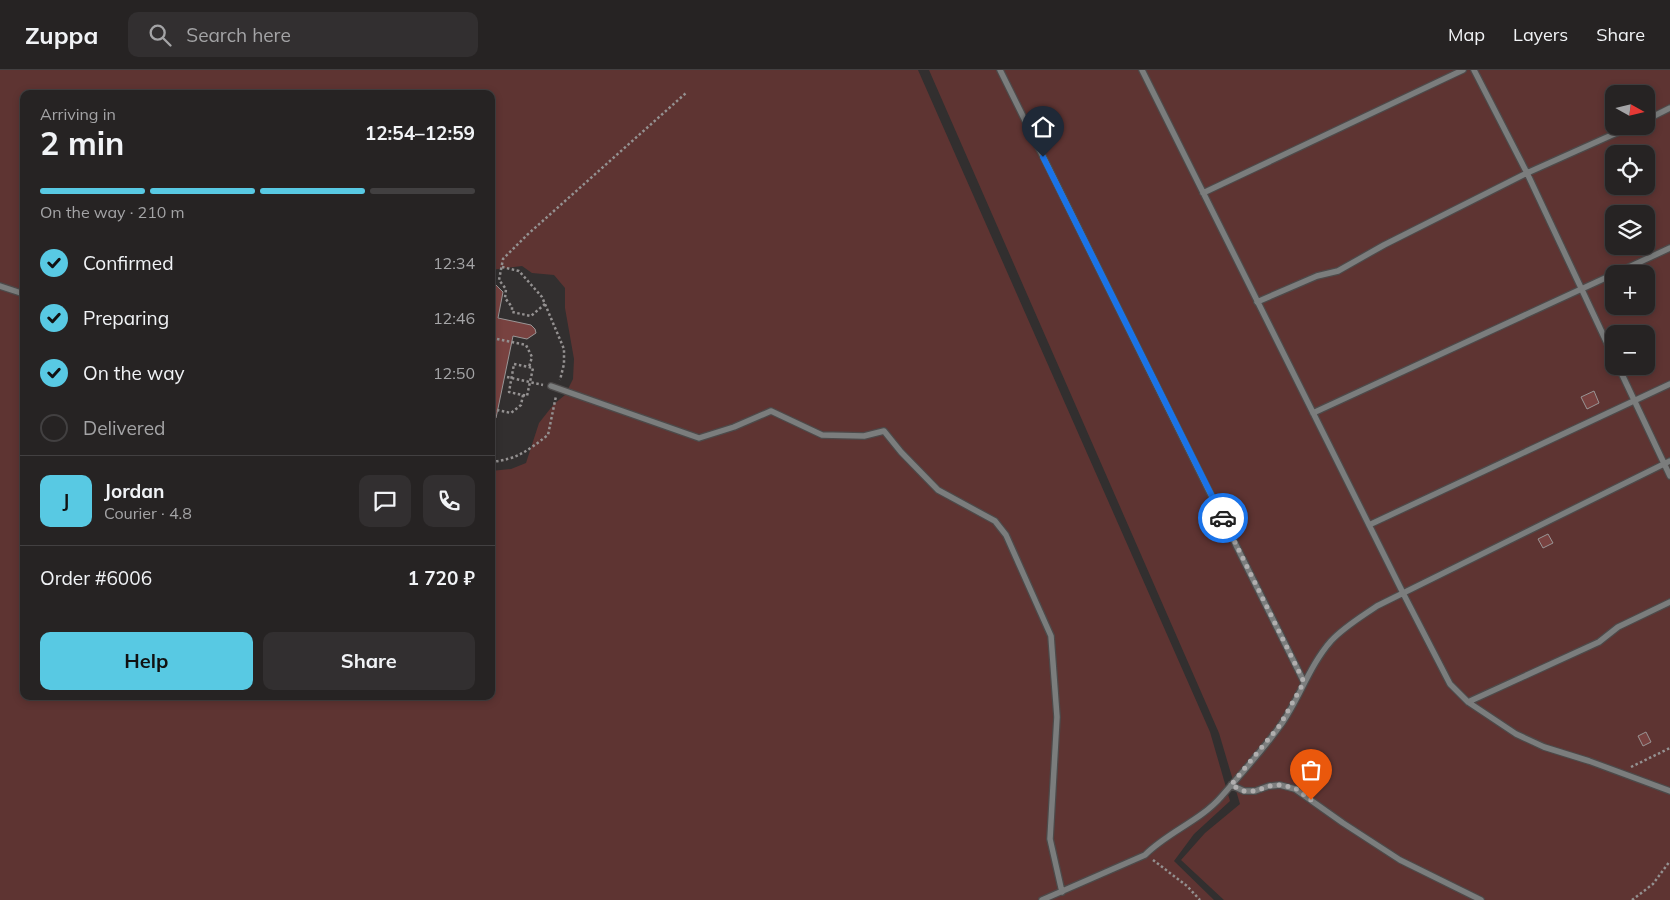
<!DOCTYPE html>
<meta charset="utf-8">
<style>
body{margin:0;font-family:Mulish,sans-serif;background:#322f30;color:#f1f3f6;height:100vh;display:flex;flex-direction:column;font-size:19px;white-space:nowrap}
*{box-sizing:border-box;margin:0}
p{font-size:16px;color:#a4a4a6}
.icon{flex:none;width:28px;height:28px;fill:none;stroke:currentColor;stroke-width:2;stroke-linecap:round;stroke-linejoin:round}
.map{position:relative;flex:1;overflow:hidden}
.sheet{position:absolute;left:20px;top:20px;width:475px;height:610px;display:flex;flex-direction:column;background:#262323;border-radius:10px;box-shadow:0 2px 8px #0003,0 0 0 1px #424041}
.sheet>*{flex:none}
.needle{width:32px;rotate:98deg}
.buttons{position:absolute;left:1605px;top:15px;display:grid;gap:10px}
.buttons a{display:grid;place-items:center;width:50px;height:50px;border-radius:10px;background:#262323;box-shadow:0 2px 8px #0003,0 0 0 1px #424041;font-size:25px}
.pin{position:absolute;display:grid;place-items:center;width:42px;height:42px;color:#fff;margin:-51px -21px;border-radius:50% 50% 50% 0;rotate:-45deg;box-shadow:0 0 5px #0007}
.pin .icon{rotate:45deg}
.courier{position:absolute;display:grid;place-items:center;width:50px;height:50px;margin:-25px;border:4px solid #1a73e8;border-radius:50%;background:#fff;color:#222;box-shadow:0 1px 6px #0007}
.head em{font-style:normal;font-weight:700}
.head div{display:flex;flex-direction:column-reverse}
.head{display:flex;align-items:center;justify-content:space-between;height:85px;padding:0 20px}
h1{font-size:32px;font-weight:700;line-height:38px}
.bar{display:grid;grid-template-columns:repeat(4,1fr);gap:8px 5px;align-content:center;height:60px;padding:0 20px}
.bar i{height:6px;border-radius:4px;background:#424041}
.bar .active{background:#58c9e3}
.bar p{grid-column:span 4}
.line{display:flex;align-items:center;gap:12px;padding:0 20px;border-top:1px solid #424041}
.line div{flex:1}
.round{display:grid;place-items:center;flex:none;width:52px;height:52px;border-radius:10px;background:#322f30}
ol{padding:0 20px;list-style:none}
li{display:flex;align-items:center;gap:15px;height:55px}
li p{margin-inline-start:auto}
li .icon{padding:5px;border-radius:50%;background:#58c9e3;color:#111;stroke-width:4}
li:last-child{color:#a4a4a6}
li i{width:28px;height:28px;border:2px solid #424041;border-radius:50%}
.cta{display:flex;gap:10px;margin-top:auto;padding:10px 20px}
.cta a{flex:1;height:58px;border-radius:10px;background:#58c9e3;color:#111;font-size:20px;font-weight:700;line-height:58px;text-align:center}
.cta a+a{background:#322f30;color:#f1f3f6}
header{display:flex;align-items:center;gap:30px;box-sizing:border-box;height:70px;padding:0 25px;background:#262323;border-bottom:1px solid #424041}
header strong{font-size:24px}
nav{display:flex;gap:28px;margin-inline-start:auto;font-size:18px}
.search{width:350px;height:45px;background:#322f30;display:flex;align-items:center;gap:12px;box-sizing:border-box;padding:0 18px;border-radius:10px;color:#a4a4a6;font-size:19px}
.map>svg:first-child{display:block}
</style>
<header>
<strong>Zuppa</strong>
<div class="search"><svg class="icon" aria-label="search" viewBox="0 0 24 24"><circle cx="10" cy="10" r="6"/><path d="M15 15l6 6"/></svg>Search here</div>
<nav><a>Map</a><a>Layers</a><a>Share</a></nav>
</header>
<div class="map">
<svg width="1670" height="830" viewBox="0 0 1670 830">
<rect width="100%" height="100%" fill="#322f2f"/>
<path fill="#5e3432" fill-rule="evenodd" d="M0 0H918L1210 662 1230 731 1194 764 1174 791 1214 830H0ZM24 24H491V200L522 196 532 203 554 205 565 218V238L574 289 573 309 565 325 554 334 539 353 526 393 511 399 491 401V626H24Z
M929 0H1670V830H1224L1181 790 1205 763 1240 734 1219 663ZM1614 24H1646V56H1614ZM1614 84H1646V116H1614ZM1614 144H1646V176H1614ZM1614 204H1646V236H1614ZM1614 264H1646V296H1614Z"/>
<path fill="#784240" stroke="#9a9696" d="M493 212 503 222 498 248 531 255 535 259 536 263 527 269 513 266 496 348H491V216Z
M1594 321 1599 333 1587 339 1581 327Z
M1548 464 1553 473 1543 478 1538 469Z
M1646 662 1651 672 1643 676 1638 666Z"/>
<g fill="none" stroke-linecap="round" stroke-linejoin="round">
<defs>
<path id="lane" d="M1000 0 1304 612
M1142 0 1403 523 1450 614 1468 632 1516 664 1544 677 1589 691 1670 721
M1474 0 1527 103 1614 288
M1646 50 1670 38
M1203 123 1463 0
M1614 204 1670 178
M0 216 24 224
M1257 232 1317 206 1338 201 1384 175 1527 103 1632 56
M1618 296 1670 406
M551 316 699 368 734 357 771 341 822 365 864 366 884 361 901 382 938 420 995 451 1006 465 1051 566 1057 647 1050 769 1062 822
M1313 343 1614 204
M1369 455 1670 314
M1468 632 1599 572 1618 557 1670 532
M1231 715 1244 721H1255L1269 716 1280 715 1295 719 1343 753 1400 790 1481 830
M1042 830 1145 785C1168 762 1200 751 1221 727 1241 704 1262 681 1280 656 1299 630 1309 596 1331 571 1344 557 1361 547 1377 536L1670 391"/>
</defs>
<use href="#lane" stroke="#4d4a4a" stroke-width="8"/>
<path stroke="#949191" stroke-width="2.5" stroke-dasharray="2.5 2.5" stroke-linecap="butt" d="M502 197 519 201 542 227 564 279V294L560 310
M545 234 531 246 512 242V237L505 228 506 219 499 210 503 189 527 165 686 23
M497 269 526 275 532 287 529 297
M514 294 533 298 527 326 509 322Z
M507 307 543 315
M492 339 511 343 521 335 523 325
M491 392C518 389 527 381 548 365L556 326
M1631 697 1670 678
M1153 790 1187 816 1200 830
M1632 830 1653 814 1670 791"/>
<use href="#lane" stroke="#7b7d7d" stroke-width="5.5"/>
</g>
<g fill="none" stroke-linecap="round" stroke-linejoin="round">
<path stroke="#b0aeae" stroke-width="5" stroke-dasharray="0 9" d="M1223 448 1304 612 1280 655 1231 715 1244 721H1256L1269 716 1280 715 1295 718 1311 730"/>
<path stroke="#1a73e8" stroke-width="6" d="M1043 87 1223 448"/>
</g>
</svg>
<div class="buttons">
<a><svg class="needle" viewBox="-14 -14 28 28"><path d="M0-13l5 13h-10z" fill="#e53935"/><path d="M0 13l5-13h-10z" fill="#a4a4a6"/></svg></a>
<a><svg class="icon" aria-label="locate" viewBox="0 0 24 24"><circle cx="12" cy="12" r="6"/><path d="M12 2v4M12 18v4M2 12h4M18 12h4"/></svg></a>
<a><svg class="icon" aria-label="layers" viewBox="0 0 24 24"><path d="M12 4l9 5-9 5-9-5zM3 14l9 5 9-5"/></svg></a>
<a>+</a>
<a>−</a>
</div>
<div class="pin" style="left:1311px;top:730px;background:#ea580c"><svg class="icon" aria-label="bag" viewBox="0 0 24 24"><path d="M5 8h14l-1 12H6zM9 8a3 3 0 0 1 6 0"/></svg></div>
<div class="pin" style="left:1043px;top:87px;background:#1f2937"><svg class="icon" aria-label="home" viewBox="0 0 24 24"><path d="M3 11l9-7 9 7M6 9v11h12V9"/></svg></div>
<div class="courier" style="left:1223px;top:448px"><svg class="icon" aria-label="car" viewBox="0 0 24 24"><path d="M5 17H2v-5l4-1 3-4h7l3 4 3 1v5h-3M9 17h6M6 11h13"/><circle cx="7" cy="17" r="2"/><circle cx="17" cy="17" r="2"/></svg></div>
<section class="sheet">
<div class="head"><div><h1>2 min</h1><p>Arriving in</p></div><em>12:54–12:59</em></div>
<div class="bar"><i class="active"></i><i class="active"></i><i class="active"></i><i></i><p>On the way · 210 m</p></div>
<ol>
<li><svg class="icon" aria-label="check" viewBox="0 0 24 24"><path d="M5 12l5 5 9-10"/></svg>Confirmed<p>12:34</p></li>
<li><svg class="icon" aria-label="check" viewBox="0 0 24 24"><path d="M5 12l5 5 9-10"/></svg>Preparing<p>12:46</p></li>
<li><svg class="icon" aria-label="check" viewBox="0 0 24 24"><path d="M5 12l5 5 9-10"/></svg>On the way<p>12:50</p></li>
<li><i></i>Delivered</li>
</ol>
<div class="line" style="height:90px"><b class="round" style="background:#58c9e3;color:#111">J</b><div><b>Jordan</b><p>Courier · 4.8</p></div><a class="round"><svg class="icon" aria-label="chat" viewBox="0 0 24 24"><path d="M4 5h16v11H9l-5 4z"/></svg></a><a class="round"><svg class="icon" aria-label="phone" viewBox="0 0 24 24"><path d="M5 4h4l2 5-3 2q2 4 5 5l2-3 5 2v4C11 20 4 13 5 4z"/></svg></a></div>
<div class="line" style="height:65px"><div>Order #6006</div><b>1 720 ₽</b></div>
<div class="cta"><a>Help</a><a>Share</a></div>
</section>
</div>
